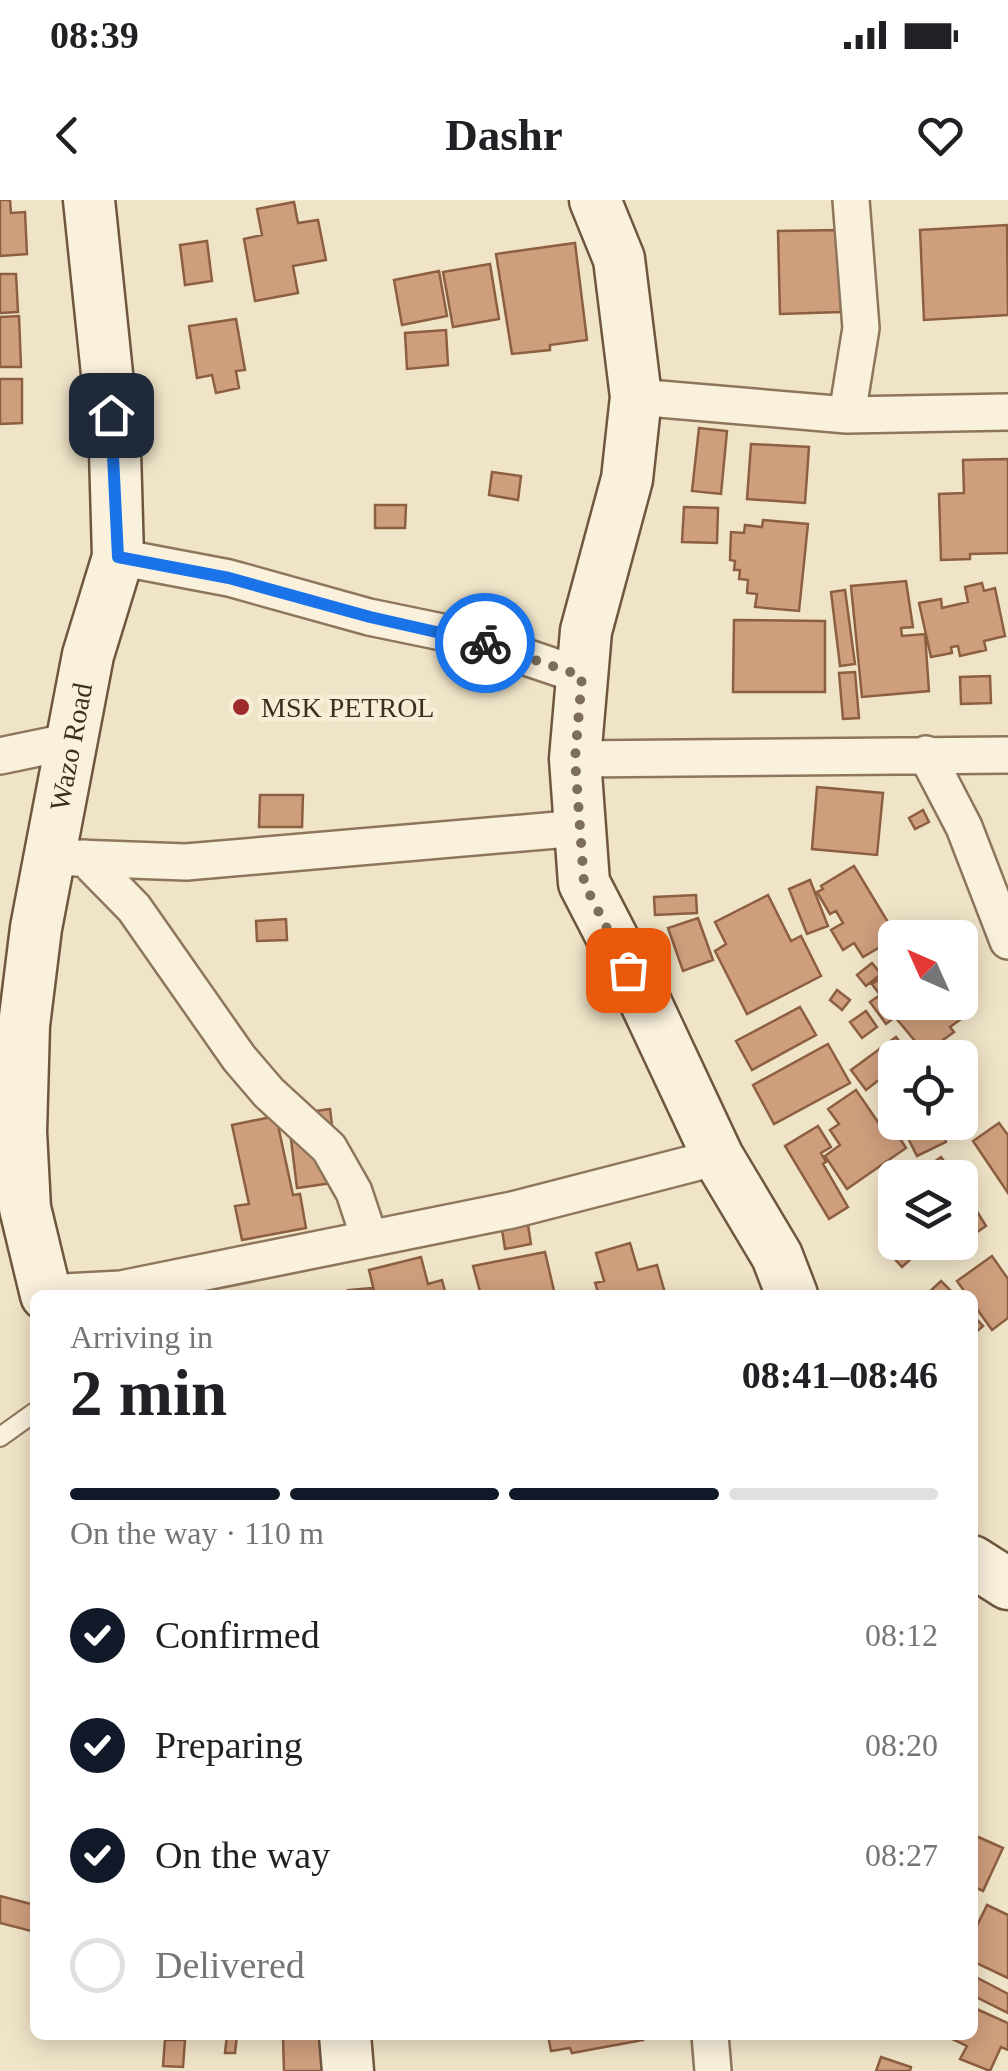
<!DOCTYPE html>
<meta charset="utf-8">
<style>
body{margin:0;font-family:"Times New Roman",serif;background:#f2f2f2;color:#202124;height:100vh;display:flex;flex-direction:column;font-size:38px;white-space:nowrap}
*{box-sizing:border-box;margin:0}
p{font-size:32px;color:#757577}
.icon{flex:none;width:55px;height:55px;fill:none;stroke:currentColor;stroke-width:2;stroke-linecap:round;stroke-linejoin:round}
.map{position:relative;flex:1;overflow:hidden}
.sheet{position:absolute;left:30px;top:1090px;width:948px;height:750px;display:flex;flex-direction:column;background:#fff;border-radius:15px;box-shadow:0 5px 25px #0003}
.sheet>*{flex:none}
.needle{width:65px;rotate:315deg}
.tools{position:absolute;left:878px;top:720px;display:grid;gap:20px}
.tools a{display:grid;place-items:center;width:100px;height:100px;border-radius:15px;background:#fff;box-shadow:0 5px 25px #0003;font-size:50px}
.pin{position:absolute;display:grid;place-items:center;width:85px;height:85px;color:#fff;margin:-42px;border-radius:20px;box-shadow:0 5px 15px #0006}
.courier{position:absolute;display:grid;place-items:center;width:100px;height:100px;margin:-50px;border:8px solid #1a73e8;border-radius:50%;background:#fff;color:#222;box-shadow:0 2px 12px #0007}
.overview em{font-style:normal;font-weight:700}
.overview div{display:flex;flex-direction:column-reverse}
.overview{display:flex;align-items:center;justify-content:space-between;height:170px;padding:0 40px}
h1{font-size:65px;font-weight:700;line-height:75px}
.bar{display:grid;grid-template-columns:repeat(4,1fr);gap:15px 10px;align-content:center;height:120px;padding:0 40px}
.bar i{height:12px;border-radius:8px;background:#e0e0e0}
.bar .on{background:#111827}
.bar p{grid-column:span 4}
ol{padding:0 40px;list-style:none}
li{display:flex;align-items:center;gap:30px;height:110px}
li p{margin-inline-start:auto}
li .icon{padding:10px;border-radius:50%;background:#111827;color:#fff;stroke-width:4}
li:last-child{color:#757577}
li i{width:55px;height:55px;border:5px solid #e0e0e0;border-radius:50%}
.status{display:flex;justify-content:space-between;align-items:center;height:70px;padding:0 50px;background:#fff;direction:ltr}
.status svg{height:28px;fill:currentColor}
header{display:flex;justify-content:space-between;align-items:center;height:130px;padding:0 40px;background:#fff;font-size:45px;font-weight:700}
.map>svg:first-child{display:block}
</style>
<div class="status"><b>08:39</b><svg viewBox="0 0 49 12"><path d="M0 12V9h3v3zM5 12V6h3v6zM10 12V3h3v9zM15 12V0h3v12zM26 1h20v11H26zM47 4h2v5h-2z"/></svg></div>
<header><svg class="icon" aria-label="back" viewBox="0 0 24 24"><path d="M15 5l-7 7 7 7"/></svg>Dashr<svg class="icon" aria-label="heart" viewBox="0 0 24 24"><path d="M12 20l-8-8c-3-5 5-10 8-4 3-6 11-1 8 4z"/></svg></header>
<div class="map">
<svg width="1008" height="1871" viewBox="0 0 1008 1871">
<rect width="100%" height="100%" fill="#f0e4c8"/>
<path fill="#cf9f7d" stroke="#8d5f41" stroke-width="2.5" d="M0 0H10L11 13 25 12 27 54 0 56Z
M294 2 298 23 318 20 326 60 293 66 298 93 255 101 244 39 262 35 257 9Z
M1007 25 1008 115 924 120 920 30Z
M839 30 841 112 780 114 778 31Z
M207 41 212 81 185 85 180 45Z
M575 43 587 140 550 145V150L512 154 496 54Z
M490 64 499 119 453 127 443 72Z
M439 71 447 116 402 125 394 80Z
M0 74H16L18 112 0 113Z
M19 116 21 167H0V117Z
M236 119 245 170 236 171 239 188 216 193 212 175 197 178 189 126Z
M446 130 448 165 407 169 405 133Z
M0 179H22V223L0 224Z
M699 228 727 231 721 294 692 291Z
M751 244 809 247 805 303 747 299Z
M1008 259V353L970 354V359L941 360 939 294 964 293 963 260Z
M492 272 521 276 518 300 489 295Z
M375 305H406L405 328H375Z
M684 307 718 308 717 343 682 342Z
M763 320 808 324 799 411 755 407 757 394 747 393 748 380 739 379 740 370H734L735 361 730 360 731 332 744 333 745 325 762 327Z
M906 381 913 427 901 428 902 436 925 434 929 491 862 497 851 386Z
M982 383 984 391 995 388 1005 436 984 441 986 450 960 456 958 446 951 447 952 453 931 457 919 403 941 399 942 408 968 402 965 387Z
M845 390 855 464 840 466 831 392Z
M734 420 825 421V492H733Z
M855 472 859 518 843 519 839 473Z
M990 476 991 503 961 504 960 477Z
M817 587 883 593 877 655 812 649Z
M260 595H303L302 627H259Z
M923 610 929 622 915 629 909 618Z
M854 666 897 737 863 757 854 743 843 750 831 730 843 723 836 711 830 714 817 692 823 689 821 686Z
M810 680 828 726 807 734 789 689Z
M696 695 697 713 655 715 654 697Z
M768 695 791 741 801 736 821 776 747 814 715 751 726 744 715 722Z
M698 718 713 760 683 771 668 728Z
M286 719 287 740 257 741 256 721Z
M872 763 881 774 866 786 857 775Z
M895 768V802H954L964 817 950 827 954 832 925 853 895 817 886 824 870 802 880 795 872 784Z
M837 790 850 800 842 810 830 800Z
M800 807 816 835 752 870 736 841Z
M866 811 877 827 862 838 850 822Z
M896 837 912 858H895V871L893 869 866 890 851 870Z
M828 844 850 883 774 924 753 885Z
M856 890 880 925 888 920 906 948 847 989 825 956 840 945 830 930 839 924 828 909Z
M330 909 339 982 297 988 288 915Z
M276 916 293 995 300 994 306 1028 242 1040 235 1006 249 1004 232 925Z
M900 922H937L946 942 917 956Z
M999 923 1008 935V993L973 941Z
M818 926 831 947 821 953 826 962 823 964 848 1007 829 1019 785 946Z
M941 957 956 978H928L923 970Z
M960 984 986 1026 950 1051 945 1042H960Z
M528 1025 531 1044 505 1049 502 1030Z
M895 1033V1042H916L922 1049 902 1067 882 1045Z
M630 1043 638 1070 657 1065 665 1093 599 1095 595 1083 604 1081 596 1053Z
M545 1052 555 1095H481L473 1066Z
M992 1056 1008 1079V1118L992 1130 972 1102V1095H967L957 1081Z
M421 1057 428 1084 442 1080 446 1095H375L369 1070Z
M941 1081 955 1095H926Z
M371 1088V1095H349L348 1090Z
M972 1114 983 1126 972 1136Z
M976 1636 1003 1648 983 1691 972 1686V1643Z
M0 1696 35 1705V1732L0 1723Z
M987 1705 1008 1715V1778L972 1761V1736Z
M972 1775 1008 1794V1813L972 1795Z
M972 1807 1008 1823V1850L1001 1847 990 1871 960 1859 967 1846 944 1835H972Z
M227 1835H237L235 1853H225Z
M548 1835H642L643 1840 572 1853 570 1848 551 1851Z
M283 1837H323V1871H284Z
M165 1840H185L183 1867 163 1866Z
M881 1857 911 1867 910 1871H876Z"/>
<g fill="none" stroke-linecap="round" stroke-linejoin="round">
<defs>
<path id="lane" d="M0 1237 35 1212"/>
<path id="street" d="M636 197 847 215 1008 212
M847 215 861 128 851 0
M118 357 229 378 369 417 466 437 582 476
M926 554 964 627 1008 741
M0 556 72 541
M575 559 1008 555
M49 657 186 662 580 628
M85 658 134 708 239 858 269 893 329 948 354 992 369 1037
M45 1093 121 1089 512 1010 718 957
M710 1835 713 1871"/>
<g id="secondary">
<path d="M595 0 619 59 636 197 627 279 586 431 575 559 584 683 644 799 718 957 777 1056 792 1095"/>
<path id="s1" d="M46 1095 25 1008 21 932 24 825 36 728 88 455 118 357 115 251 89 0"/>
<path d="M972 1361 1008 1384"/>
<path d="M345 1835 348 1871"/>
</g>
</defs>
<use href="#lane" stroke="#8d765c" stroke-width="22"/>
<use href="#street" stroke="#8d765c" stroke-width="40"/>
<use href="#secondary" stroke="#6f573f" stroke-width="55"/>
<use href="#lane" stroke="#faf1dc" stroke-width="18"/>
<use href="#street" stroke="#faf1dc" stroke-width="35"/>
<use href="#secondary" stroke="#faf1dc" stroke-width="50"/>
</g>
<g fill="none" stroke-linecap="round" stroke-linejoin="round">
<path stroke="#7c6e5b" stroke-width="10" stroke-dasharray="0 18" d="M485 443 582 476 575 559 584 683 628 770"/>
<path stroke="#1a73e8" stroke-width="12" d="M111 215 118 357 229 378 370 417 485 443"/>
</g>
<circle fill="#9e2a2b" stroke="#f7eed8" stroke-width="4" cx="241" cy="507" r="10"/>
<g text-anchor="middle" stroke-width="9" stroke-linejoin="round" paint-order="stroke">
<g font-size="28" fill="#3d2e20" stroke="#f7eed8" text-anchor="start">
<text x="261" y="517">MSK PETROL</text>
</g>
<g font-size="28" fill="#3d2e20" stroke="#f7eed8">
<text dy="10" stroke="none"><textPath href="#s1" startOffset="555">Wazo Road</textPath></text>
</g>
</g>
</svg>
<div class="tools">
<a><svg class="needle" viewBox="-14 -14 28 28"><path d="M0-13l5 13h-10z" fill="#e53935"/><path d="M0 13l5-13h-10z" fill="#757577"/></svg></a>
<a><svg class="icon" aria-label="locate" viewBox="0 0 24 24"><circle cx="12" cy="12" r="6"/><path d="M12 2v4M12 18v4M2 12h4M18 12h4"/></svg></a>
<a><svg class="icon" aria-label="layers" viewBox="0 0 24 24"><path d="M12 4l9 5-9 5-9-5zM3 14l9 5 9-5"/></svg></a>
</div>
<div class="pin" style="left:628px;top:770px;background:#ea580c"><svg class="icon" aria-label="bag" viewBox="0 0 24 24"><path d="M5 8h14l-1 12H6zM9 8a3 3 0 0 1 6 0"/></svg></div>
<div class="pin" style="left:111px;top:215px;background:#1f2937"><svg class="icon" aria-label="home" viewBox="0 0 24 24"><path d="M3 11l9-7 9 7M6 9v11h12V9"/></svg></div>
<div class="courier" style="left:485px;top:443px"><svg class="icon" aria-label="bike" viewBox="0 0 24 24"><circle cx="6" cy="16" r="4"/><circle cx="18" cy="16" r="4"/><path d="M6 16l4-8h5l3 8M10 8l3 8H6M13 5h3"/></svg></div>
<section class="sheet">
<div class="overview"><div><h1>2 min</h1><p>Arriving in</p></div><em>08:41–08:46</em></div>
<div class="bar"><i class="on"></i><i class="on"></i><i class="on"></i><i></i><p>On the way · 110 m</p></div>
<ol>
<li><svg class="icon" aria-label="check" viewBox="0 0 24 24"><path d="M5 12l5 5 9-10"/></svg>Confirmed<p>08:12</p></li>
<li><svg class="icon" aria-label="check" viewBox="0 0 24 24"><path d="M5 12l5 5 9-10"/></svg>Preparing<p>08:20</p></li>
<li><svg class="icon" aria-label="check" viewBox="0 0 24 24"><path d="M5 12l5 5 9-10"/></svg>On the way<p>08:27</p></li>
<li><i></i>Delivered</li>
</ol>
</section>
</div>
